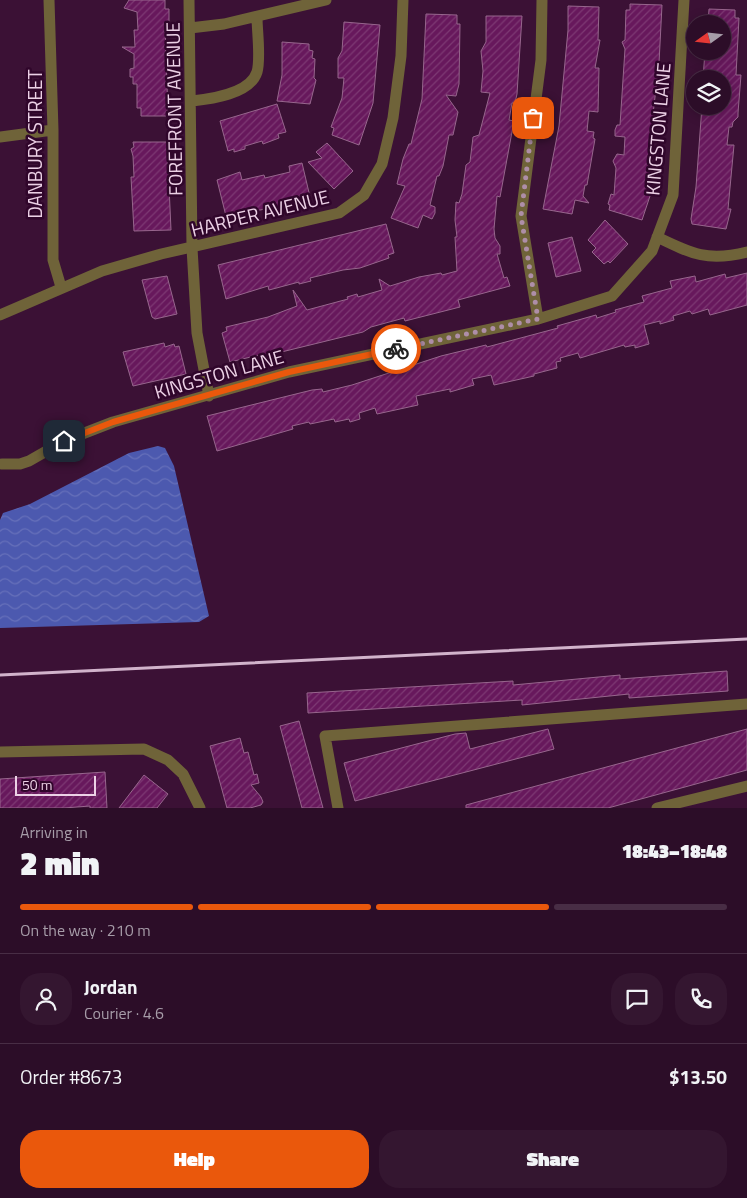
<!DOCTYPE html>
<meta charset="utf-8">
<style>
body{margin:0;font-family:"Titillium Web",sans-serif;background:#341630;color:#f1f3f6;height:100vh;display:flex;flex-direction:column;font-size:19px;white-space:nowrap}
*{box-sizing:border-box;margin:0}
p{font-size:16px;color:#a69ca8}
.icon{flex:none;width:28px;height:28px;fill:none;stroke:currentColor;stroke-width:2;stroke-linecap:round;stroke-linejoin:round}
.map{position:relative;height:808px;overflow:hidden}
.panel{display:flex;flex-direction:column;background:#2c0d28;flex:1}
.panel>*{flex:none}
.needle{width:32px;rotate:255deg}
.tools{position:absolute;left:686px;top:15px;display:grid;gap:10px}
.tools a{display:grid;place-items:center;width:45px;height:45px;border-radius:50%;background:#2c0d28;box-shadow:0 2px 12px #0003,0 0 0 1px #482d45;font-size:25px}
.scale{position:absolute;left:15px;bottom:12px;width:81px;box-sizing:border-box;padding-left:5px;border:2px solid #ecd1e6;border-top:0;font-size:14px;line-height:18px;white-space:nowrap;color:#ecd1e6;-webkit-text-stroke:4px #30062b;paint-order:stroke}
.pin{position:absolute;display:grid;place-items:center;width:42px;height:42px;color:#fff;margin:-21px;border-radius:10px;box-shadow:0 2px 8px #0006}
.courier{position:absolute;display:grid;place-items:center;width:50px;height:50px;margin:-25px;border:4px solid #ea580c;border-radius:50%;background:#fff;color:#222;box-shadow:0 1px 6px #0007}
.summary em{font-style:normal;font-weight:800}
.summary div{display:flex;flex-direction:column-reverse}
.summary{display:flex;align-items:center;justify-content:space-between;height:85px;padding:0 20px}
h1{font-size:32px;font-weight:800;line-height:38px}
.bar{display:grid;grid-template-columns:repeat(4,1fr);gap:8px 5px;align-content:center;height:60px;padding:0 20px}
.bar i{height:6px;border-radius:4px;background:#482d45}
.bar .current{background:#ea580c}
.bar p{grid-column:span 4}
.line{display:flex;align-items:center;gap:12px;padding:0 20px;border-top:1px solid #482d45}
.line div{flex:1}
.round{display:grid;place-items:center;flex:none;width:52px;height:52px;border-radius:20px;background:#341630}
.button{display:flex;gap:10px;margin-top:auto;padding:10px 20px}
.button a{flex:1;height:58px;border-radius:20px;background:#ea580c;color:#fff;font-size:20px;font-weight:800;line-height:58px;text-align:center}
.button a+a{background:#341630;color:#f1f3f6}
.map>svg:first-child{display:block}
</style>
<div class="map">
<svg width="747" height="808" viewBox="0 0 747 808">
<defs>
<pattern id="water-waves" width="16" height="10" patternUnits="userSpaceOnUse" patternTransform="scale(1.25)"><rect width="16" height="10" fill="#4c59af"/><path d="M0 5q4-4 8 0t8 0" fill="none" stroke="#6670ba"/></pattern>
<pattern id="building-hatch" width="6" height="6" patternUnits="userSpaceOnUse" patternTransform="scale(1.25)"><rect width="6" height="6" fill="#67185c"/><path d="M-1 1l2-2M0 6l6-6M5 7l2-2" fill="none" stroke="#7d3973"/></pattern>
</defs>
<rect width="100%" height="100%" fill="#3b1135"/>
<path fill="url(#water-waves)" d="M158 446 165 448 174 466 209 616 199 622 0 628V520L3 513 30 504 129 453Z"/>
<path fill="url(#building-hatch)" stroke="#97668d" d="M129 0H165V9H169V25H165L168 116H141V108H137V84H133V77H130V69L134 68V54L122 47H135L134 30H138L137 12 124 8Z
M630 4 662 5 659 63 653 114H655L651 193 642 220 609 210 610 205 608 204 611 194 614 195 616 168 613 161 617 154 624 155 625 137 615 136V130L617 125H620L625 49 622 42 625 40 626 10H630Z
M568 6 599 7 598 40H600L595 68H599L598 112 589 111 587 131 594 132 593 138 595 139 587 185H585L583 196 589 203 575 200 572 214 543 209 559 126 568 30Z
M709 9 735 10V18H739L736 75H741L738 113V117L733 122 732 127H729L727 145H734L728 209H731L726 229 692 224 691 219 696 187 702 106H722V79H703L705 51H722V24H708Z
M426 14 457 15V24H460L459 84 456 96 446 95 458 112 453 135H449L443 166 439 176H437L430 205 435 207V213L432 219 423 215 418 228 391 218 405 186 397 184 403 159 409 144H411L422 99Z
M486 16H522L517 94 515 103H512L509 120 514 121 500 197 497 196 494 229 495 238 500 246V254H497L504 278 507 277 510 286 458 300 460 307 405 321 404 318 371 327 363 332 261 357 259 355 230 362 222 333 227 331 226 327 268 317 297 306 293 290 307 310 348 299 347 297 357 294 358 297 382 290 379 279 390 286 419 277 441 273 442 275 457 271 455 237H457L455 220 456 202 459 203 462 194 466 165 470 162 473 137 479 135 490 93 481 92 483 71 481 51 486 42Z
M344 22 380 25 373 103 359 145 332 135 334 128 331 127 342 98 344 78H338V58L342 51Z
M282 42 309 44V50L313 51 312 58 315 59 314 78 316 80 310 104 277 101 282 75Z
M277 104 286 132 278 134 279 138 263 144 262 141 245 146V149L234 152V149L228 151 220 121Z
M133 142H167L171 230 134 231 131 177H134L133 156 131 149 134 147Z
M327 143 353 171 334 189 308 162 322 158 316 152Z
M302 163 311 201 226 216 217 180 240 172 242 180 264 175 265 178 290 172 289 166Z
M605 220 628 244 610 263 608 261 604 264 592 252 596 248 588 240Z
M386 224 394 253 388 255 389 258 360 268 343 270 310 278 311 281 299 284V282L269 290 268 286 226 299 218 265Z
M572 237 581 271 556 277 548 243Z
M747 273V305L710 315 708 309 692 314 690 311 673 316 674 320 660 324V321L644 325 649 344 635 348V345L625 347 624 345 580 358 578 353 560 358 561 361 556 362 557 368 534 374V376L494 385 491 375 472 379 474 385 450 392V389L416 396 418 405 377 414 375 408 359 413 360 419 350 422 349 419 335 422 334 419 310 424 309 422 292 426 293 429 217 451 207 416 312 390 322 389 323 392 352 385 441 356 486 345 487 347 558 328 557 326 596 315 597 318 616 312 615 310 644 302 642 296 672 288 670 281 695 276 696 282 725 274 726 278Z
M167 276 177 314 155 319 152 317 142 280Z
M164 343 165 347 174 344 175 347 179 346 186 374 133 386 123 352Z
M727 671 728 691 629 698V694L522 705V700L308 713 307 693 513 681V685L620 675V679Z
M299 721 323 808H302L280 726Z
M548 729 554 749 355 801 344 763 455 734 466 733 470 749Z
M747 729V770L608 808H466V805Z
M240 738 244 753 248 752 254 775 257 774 259 783 251 785 261 797 263 802 261 805 250 808H227L210 746Z
M105 772 107 808H90V806L64 808H0V779Z
M144 775 168 794 157 808H119Z"/>
<g fill="none" stroke-linecap="round" stroke-linejoin="round">
<path stroke="#6f6339" stroke-width="11" d="M49 0 53 130V260L61 287
M189 0 192 248 197 333 209 396
M190 28 224 24 326 0
M192 101C211 99 250 94 257 72 261 59 257 31 257 17
M0 137 53 130
M657 237C692 254 708 262 747 252
M0 315 102 271 161 254 339 213 364 195 382 164 393 118 401 56 403 0
M538 319 521 216 541 60 542 0
M2 464H20L29 461 64 441 113 422 289 372 538 319 612 296 652 251 673 195 684 0
M0 752 144 749 168 760 183 774 200 808
M338 808 325 736 747 704
M657 808 747 786"/>
<path stroke="#d1b3cb" stroke-width="3" d="M0 675 747 639"/>
</g>
<g fill="none" stroke-linecap="round" stroke-linejoin="round">
<path stroke="#ae8ea8" stroke-width="5" stroke-dasharray="0 9" d="M396 349 538 319 521 216 533 118"/>
<path stroke="#ea580c" stroke-width="6" d="M64 441 113 422 289 372 396 349"/>
</g>
<g text-anchor="middle" stroke-width="5" stroke-linejoin="round" paint-order="stroke">
<g font-size="19" fill="#ecd1e6" stroke="#30062b">
<text transform="translate(174 109) rotate(-91)" y="7">FOREFRONT AVENUE</text>
<text transform="translate(658 129) rotate(-85)" y="7">KINGSTON LANE</text>
<text transform="translate(35 144) rotate(-90)" y="7">DANBURY STREET</text>
<text transform="translate(260 213) rotate(-14)" y="7">HARPER AVENUE</text>
<text transform="translate(219 374) rotate(-16)" y="7">KINGSTON LANE</text>
</g>
</g>
</svg>
<div class="tools">
<a><svg class="needle" viewBox="-14 -14 28 28"><path d="M0-13l5 13h-10z" fill="#e53935"/><path d="M0 13l5-13h-10z" fill="#a69ca8"/></svg></a>
<a><svg class="icon" aria-label="layers" viewBox="0 0 24 24"><path d="M12 4l9 5-9 5-9-5zM3 14l9 5 9-5"/></svg></a>
</div>
<div class="scale">50 m</div>
<div class="pin" style="left:533px;top:118px;background:#ea580c"><svg class="icon" aria-label="bag" viewBox="0 0 24 24"><path d="M5 8h14l-1 12H6zM9 8a3 3 0 0 1 6 0"/></svg></div>
<div class="pin" style="left:64px;top:441px;background:#1f2937"><svg class="icon" aria-label="home" viewBox="0 0 24 24"><path d="M3 11l9-7 9 7M6 9v11h12V9"/></svg></div>
<div class="courier" style="left:396px;top:349px"><svg class="icon" aria-label="bike" viewBox="0 0 24 24"><circle cx="6" cy="16" r="4"/><circle cx="18" cy="16" r="4"/><path d="M6 16l4-8h5l3 8M10 8l3 8H6M13 5h3"/></svg></div>
</div>
<section class="panel">
<div class="summary"><div><h1>2 min</h1><p>Arriving in</p></div><em>18:43–18:48</em></div>
<div class="bar"><i class="current"></i><i class="current"></i><i class="current"></i><i></i><p>On the way · 210 m</p></div>
<div class="line" style="height:90px"><a class="round"><svg class="icon" aria-label="person" viewBox="0 0 24 24"><circle cx="12" cy="8" r="4"/><path d="M4 21q1-7 8-7t8 7"/></svg></a><div><b>Jordan</b><p>Courier · 4.6</p></div><a class="round"><svg class="icon" aria-label="chat" viewBox="0 0 24 24"><path d="M4 5h16v11H9l-5 4z"/></svg></a><a class="round"><svg class="icon" aria-label="phone" viewBox="0 0 24 24"><path d="M5 4h4l2 5-3 2q2 4 5 5l2-3 5 2v4C11 20 4 13 5 4z"/></svg></a></div>
<div class="line" style="height:65px"><div>Order #8673</div><b>$13.50</b></div>
<div class="button"><a>Help</a><a>Share</a></div>
</section>
